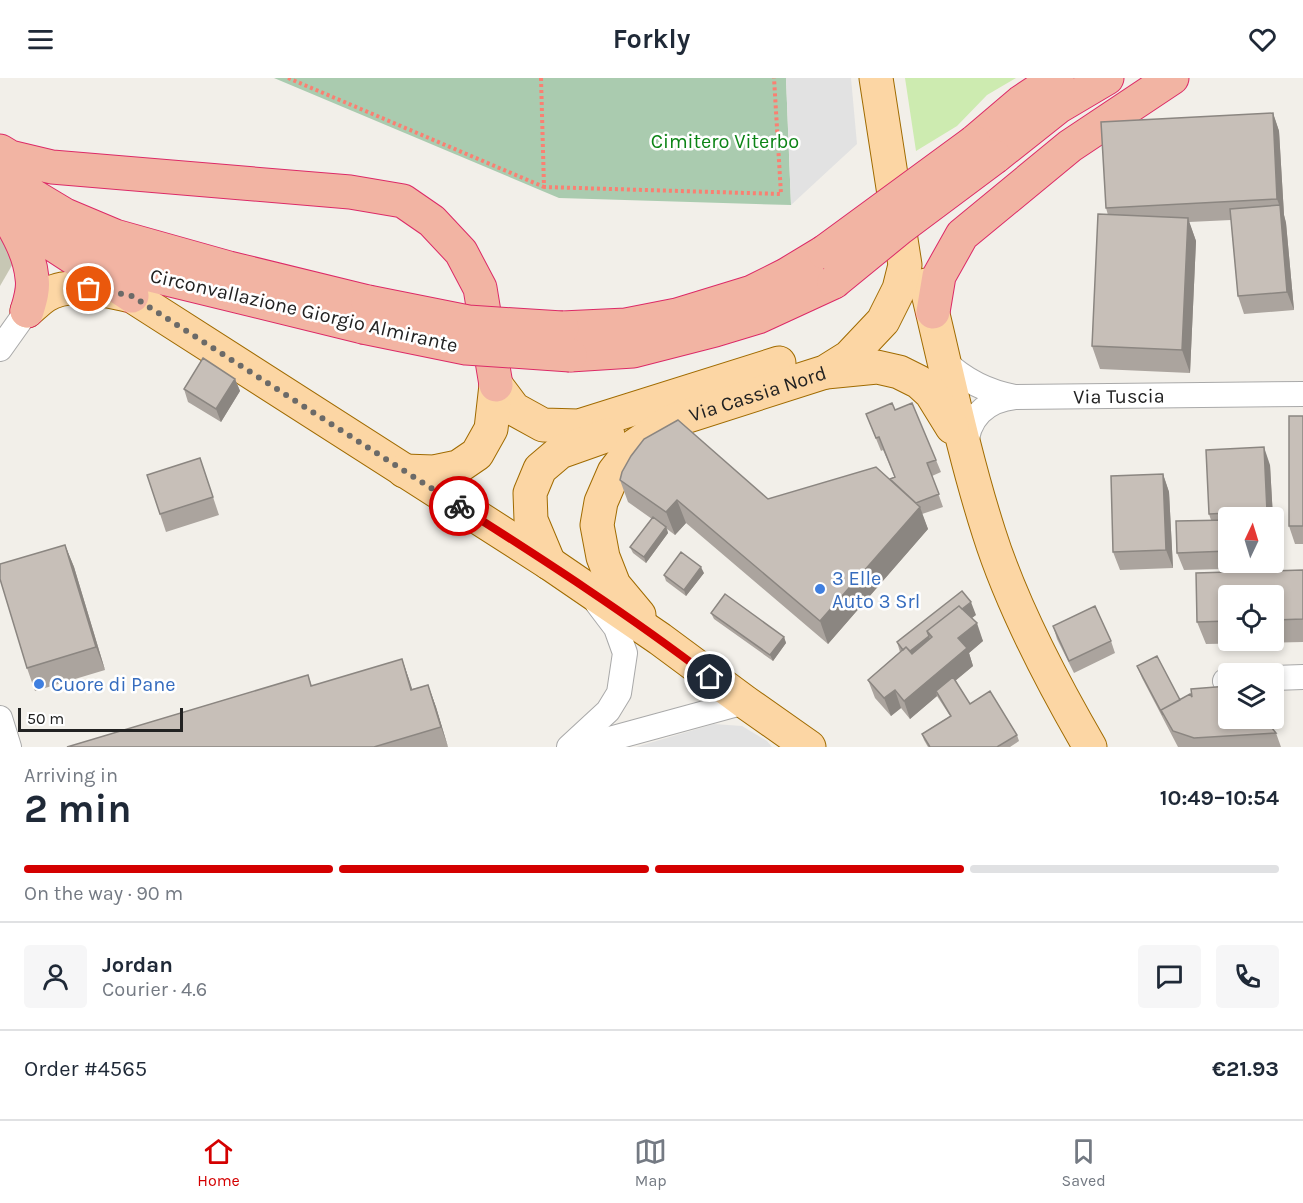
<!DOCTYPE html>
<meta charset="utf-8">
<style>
body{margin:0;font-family:Karla,sans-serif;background:#f6f6f7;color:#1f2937;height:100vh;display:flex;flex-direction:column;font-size:22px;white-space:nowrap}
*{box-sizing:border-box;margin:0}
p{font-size:20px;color:#747a83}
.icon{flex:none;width:33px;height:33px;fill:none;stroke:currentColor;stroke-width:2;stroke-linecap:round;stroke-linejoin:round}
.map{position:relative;height:669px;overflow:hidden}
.details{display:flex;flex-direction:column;background:#fff;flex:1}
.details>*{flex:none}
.needle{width:39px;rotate:4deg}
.controls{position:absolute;left:1218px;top:429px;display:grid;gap:12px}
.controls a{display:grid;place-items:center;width:66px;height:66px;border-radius:6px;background:#fff;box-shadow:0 3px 9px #0003;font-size:30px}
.scale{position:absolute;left:18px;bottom:15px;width:165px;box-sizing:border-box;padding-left:6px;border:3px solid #222;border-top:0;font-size:16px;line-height:21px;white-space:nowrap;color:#222;-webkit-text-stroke:4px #fff;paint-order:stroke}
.pin{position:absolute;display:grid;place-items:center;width:51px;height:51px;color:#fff;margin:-26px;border:3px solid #fff;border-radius:50%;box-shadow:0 2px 6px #0007}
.courier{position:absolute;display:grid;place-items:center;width:60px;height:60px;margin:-30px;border:4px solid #d40000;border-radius:50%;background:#fff;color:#222;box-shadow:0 2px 8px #0007}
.head em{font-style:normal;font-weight:700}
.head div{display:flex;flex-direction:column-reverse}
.head{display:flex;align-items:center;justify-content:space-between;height:102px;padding:0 24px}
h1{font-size:39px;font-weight:700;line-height:45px}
.bar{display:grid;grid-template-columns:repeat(4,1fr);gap:9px 6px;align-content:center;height:72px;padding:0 24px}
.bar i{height:8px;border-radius:4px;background:#e0e1e3}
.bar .selected{background:#d40000}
.bar p{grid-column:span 4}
.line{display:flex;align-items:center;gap:15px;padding:0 24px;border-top:2px solid #e0e1e3}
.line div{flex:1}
.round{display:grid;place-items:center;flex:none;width:63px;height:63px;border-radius:6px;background:#f6f6f7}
header{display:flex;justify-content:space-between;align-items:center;height:78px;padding:0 24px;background:#fff;font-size:27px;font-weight:700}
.menu{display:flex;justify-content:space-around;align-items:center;height:84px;border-top:2px solid #e0e1e3;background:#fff;font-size:16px;color:#747a83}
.menu a{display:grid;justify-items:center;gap:3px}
.menu .selected{color:#d40000}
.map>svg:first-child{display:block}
</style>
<header><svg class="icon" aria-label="menu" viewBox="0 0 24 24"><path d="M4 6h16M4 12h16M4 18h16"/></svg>Forkly<svg class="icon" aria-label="heart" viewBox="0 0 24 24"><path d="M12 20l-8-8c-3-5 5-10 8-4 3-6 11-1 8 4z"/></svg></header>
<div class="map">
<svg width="1303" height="669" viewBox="0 0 1303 669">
<rect width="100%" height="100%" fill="#f2efe9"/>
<path fill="#c7c7b4" d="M0 158 15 182 0 208Z"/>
<path fill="#cdebb0" d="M905 0H1016L987 17 957 48 916 73Z"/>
<path fill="#aacbaf" d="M274 0H786L791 127 559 120Z"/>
<path fill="#e2e2e2" d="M786 0H851L857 66 791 127Z
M714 646 742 648 767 663 772 669H636Z"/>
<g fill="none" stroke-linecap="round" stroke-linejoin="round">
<defs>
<g id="minor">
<path d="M0 271 27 233"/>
<path d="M944 283C965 303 987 314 1015 319"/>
<path id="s1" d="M966 370C967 340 986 322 1015 319L1303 316"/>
<path d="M1274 600 1303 599"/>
<path d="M1225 603 1228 602"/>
<path d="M0 640 9 669"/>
<path d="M569 669 608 633 619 615 625 575 616 550 597 525"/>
<path d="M580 669 745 624"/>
</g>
<g id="primary">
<path d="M926 207C946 289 963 374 989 455 1012 528 1051 602 1090 669"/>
<path d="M27 233C33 228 39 222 45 218 68 202 107 213 132 218L549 485 660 561 745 624 809 669"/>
<path d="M826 294 877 289 899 294 919 304 931 315 952 349"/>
<path d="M496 307 514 331 543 347 579 348 779 285"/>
<path d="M404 393 434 394 458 389 477 376 491 351 496 307"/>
<path d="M549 485 531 442 530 415 540 391 560 374 608 357"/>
<path id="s2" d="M639 537 614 507 603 479 597 447 601 424 614 394 634 368 669 344 825 294 849 279 883 243 899 211 905 187 876 0"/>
</g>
<path id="trunk" d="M974 64 1021 24 1057 0
M0 73 10 79 52 89 350 114 403 123 432 143 461 174 480 210 496 307
M995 79 1058 29 1107 0
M0 98 65 137 115 158 229 190 368 224
M0 132 132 218
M7 137C18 156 30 177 32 200 34 211 30 223 27 233
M39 158 134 193 363 249
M933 234 939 198 962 157 1070 68 1172 0
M562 250 626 247 677 237 752 214 786 197 824 174
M570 277 633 273 715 252 758 239 834 204"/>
</defs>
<use href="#minor" stroke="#a9a9a9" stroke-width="26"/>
<use href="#primary" stroke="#a06b00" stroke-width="35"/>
<use href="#trunk" stroke="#dc2a67" stroke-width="35"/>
<path stroke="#fa8072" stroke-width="4" stroke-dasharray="3 3" stroke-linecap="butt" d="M288 0 544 109
M541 0 544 109 781 116 774 0"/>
<use href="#minor" stroke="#fff" stroke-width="24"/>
<use href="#primary" stroke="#fcd6a4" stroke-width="33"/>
<use href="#trunk" stroke="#f2b4a3" stroke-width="33"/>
<defs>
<path id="trunk-bridge" d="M824 174 974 64
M834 204 900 150 995 79
M368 224 468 244 562 250
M363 249 466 270 570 277"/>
</defs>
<use href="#trunk-bridge" stroke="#dc2a67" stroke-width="35" stroke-linecap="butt"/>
<use href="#trunk-bridge" stroke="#f2b4a3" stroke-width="33"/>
</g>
<path fill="#aba49e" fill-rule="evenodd" d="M1273 35 1279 53 1284 137 1286 145 1294 232 1244 236 1238 218 1231 142 1189 144 1196 163 1190 295 1100 291 1092 268 1108 137 1106 130Z
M235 301 240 313 221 344 188 324 184 311Z
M895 332 936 382 941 394 932 398 943 429 922 436 928 451 828 566 686 445 675 457 667 451 668 455 646 485 633 475 630 469 652 441 628 424 620 402 768 421 890 401 895 399 883 372 881 373 866 336Z
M1303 338V466H1295L1289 448Z
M1270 387 1273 440H1228V484H1264V490L1184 492 1177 475 1211 442 1209 436Z
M1163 396 1169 414 1173 490 1120 492 1113 474Z
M206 398 219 437 166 454 160 436Z
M65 467 74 489 105 592 35 613 27 590Z
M1303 492V564L1206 566 1197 544 1196 495ZM1228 518H1274V562H1228Z
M704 495 686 518 666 503 664 497Z
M711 535 784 559 786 565 773 583 714 541Z
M976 537 971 540 983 563 969 575 973 588 955 603 970 626 1017 657 1019 663 1010 669H928L924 662 922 656 950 638 937 618 910 641 901 630 891 638 875 620 868 602 900 574 897 564Z
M1053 548 1111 563 1115 575 1074 595 1057 561Z
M402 581 412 611 428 607 436 629 448 669H67L308 597 312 608Z
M1137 588 1180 622 1192 619 1276 655 1281 669H1178L1142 600Z"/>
<path fill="#8b8681" d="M1273 35 1279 53 1284 137 1286 145 1294 232 1287 214 1280 129 1277 121Z
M1188 140 1196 163 1190 295 1182 272Z
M235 301 240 313 221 344 216 331Z
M1264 369 1270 387 1273 440H1269L1267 433Z
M1163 396 1169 414 1173 490 1166 472Z
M677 422 686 445 675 457 666 434Z
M920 429 928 451 828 566 820 543Z
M666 449 668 455 646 485 644 479Z
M65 467 74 489 105 592 96 569Z
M701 489 704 495 686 518 684 512Z
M971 524 976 537 935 568 930 557Z
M977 545 983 563 969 575 973 588 938 617 936 613 937 618 910 641 904 623 958 560Z
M929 558 933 570 910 588 906 576Z
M784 559 786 565 773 583 770 577Z
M402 581 410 604 419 634 411 612Z
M428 607 436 629 448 669 441 649Z
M895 612 901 630 891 638 884 620Z"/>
<path fill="#c7bfb8" stroke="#8b8681" stroke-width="1.5" d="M1273 35 1277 121 1106 130 1101 44Z
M1280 127 1287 214 1238 218 1230 131Z
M1098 136 1188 140 1182 272 1092 268Z
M203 280 235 301 216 331 184 311Z
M892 325 895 332 912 325 936 382 927 385 939 416 916 425 890 401 895 399 879 359 876 360 866 336Z
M1289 338H1303V448H1289Z
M678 342 768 421 876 389 920 429 820 543 677 422 666 434 620 402 622 394 631 378 644 361Z
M1264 369 1267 433 1209 436 1206 372Z
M200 380 213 419 160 436 147 397Z
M1163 396 1166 472 1113 474 1111 398Z
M653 439 666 449 644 479 630 469Z
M1228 442V473L1177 475 1176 443Z
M65 467 96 569 27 590 0 501V486Z
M681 474 701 489 684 512 664 497Z
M1303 492V541L1274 542V518H1228V543L1197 544 1196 495Z
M962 513 971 524 962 531 959 528 927 553 929 558 910 573 906 569 903 572 897 564Z
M725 516 784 559 770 577 711 535Z
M959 528 977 545 958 560 967 570 904 623 895 612 884 620 868 602 906 569 912 576 932 559 927 553Z
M1095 528 1111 563 1069 583 1053 548Z
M1157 578 1180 622 1161 632 1163 637 1137 588Z
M402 581 411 612 428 607 441 649 374 669H67L308 597 311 608Z
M953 599 970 626 990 613 1017 657 997 669H930L922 656 951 638 936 613Z
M1228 608V640H1264L1276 655 1194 660 1173 653 1161 632 1190 616 1192 619 1191 611Z"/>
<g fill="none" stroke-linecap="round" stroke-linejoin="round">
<path stroke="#6b6a68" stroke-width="6" stroke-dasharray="0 10.8" d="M89 211 104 212 132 218 459 428"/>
<path stroke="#d40000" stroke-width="8" d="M459 428C544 482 629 537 710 599"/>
</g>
<g fill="#3f7fe0" stroke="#fff" stroke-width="2">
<circle cx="820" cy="511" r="6"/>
<circle cx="39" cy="606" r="6"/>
</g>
<g text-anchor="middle" stroke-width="5" stroke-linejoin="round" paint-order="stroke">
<g font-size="20" fill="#0c8416" stroke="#fff">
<text x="725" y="70">Cimitero Viterbo</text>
</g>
<g font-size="20" fill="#222" stroke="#fff">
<text transform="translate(304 232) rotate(13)" y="7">Circonvallazione Giorgio Almirante</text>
<text dy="7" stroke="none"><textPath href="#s2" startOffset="326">Via Cassia Nord</textPath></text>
<text dy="7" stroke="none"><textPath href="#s1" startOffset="182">Via Tuscia</textPath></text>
</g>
<g font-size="20" fill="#366cbe" stroke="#fff" text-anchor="start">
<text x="832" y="507">3 Elle<tspan x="832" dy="23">Auto 3 Srl</tspan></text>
<text x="51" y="613">Cuore di Pane</text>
</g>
</g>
</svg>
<div class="controls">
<a><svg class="needle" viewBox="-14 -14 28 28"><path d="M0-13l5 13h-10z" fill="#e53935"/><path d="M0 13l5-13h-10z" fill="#747a83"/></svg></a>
<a><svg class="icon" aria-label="locate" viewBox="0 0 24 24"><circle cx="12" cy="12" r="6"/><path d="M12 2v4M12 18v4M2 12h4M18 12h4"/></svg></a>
<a><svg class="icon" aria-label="layers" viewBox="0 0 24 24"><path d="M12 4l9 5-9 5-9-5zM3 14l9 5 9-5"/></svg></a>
</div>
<div class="scale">50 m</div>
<div class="pin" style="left:89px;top:211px;background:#ea580c"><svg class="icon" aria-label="bag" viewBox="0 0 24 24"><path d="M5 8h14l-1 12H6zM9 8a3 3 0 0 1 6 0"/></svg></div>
<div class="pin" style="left:710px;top:599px;background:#1f2937"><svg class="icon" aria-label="home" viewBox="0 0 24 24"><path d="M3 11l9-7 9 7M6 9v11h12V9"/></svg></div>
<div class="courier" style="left:459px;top:428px"><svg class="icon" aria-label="bike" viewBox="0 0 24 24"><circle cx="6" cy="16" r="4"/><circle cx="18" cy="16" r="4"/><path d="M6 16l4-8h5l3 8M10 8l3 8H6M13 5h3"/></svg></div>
</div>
<section class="details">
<div class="head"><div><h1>2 min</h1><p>Arriving in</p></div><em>10:49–10:54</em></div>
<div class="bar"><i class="selected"></i><i class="selected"></i><i class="selected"></i><i></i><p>On the way · 90 m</p></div>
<div class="line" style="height:108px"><a class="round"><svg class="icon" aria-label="person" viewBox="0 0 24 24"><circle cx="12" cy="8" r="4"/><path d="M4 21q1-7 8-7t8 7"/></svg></a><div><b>Jordan</b><p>Courier · 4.6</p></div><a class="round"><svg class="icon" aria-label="chat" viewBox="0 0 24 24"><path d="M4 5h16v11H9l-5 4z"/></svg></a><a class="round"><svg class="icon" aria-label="phone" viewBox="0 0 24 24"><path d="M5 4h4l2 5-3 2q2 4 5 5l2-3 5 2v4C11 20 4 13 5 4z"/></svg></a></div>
<div class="line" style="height:78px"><div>Order #4565</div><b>€21.93</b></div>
</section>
<nav class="menu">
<a class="selected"><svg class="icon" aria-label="home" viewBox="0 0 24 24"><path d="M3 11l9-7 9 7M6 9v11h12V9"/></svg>Home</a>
<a><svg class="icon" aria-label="map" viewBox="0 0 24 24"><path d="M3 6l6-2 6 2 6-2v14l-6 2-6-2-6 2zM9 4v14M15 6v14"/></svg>Map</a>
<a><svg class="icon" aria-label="saved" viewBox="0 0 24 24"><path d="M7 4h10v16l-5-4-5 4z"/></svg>Saved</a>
</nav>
